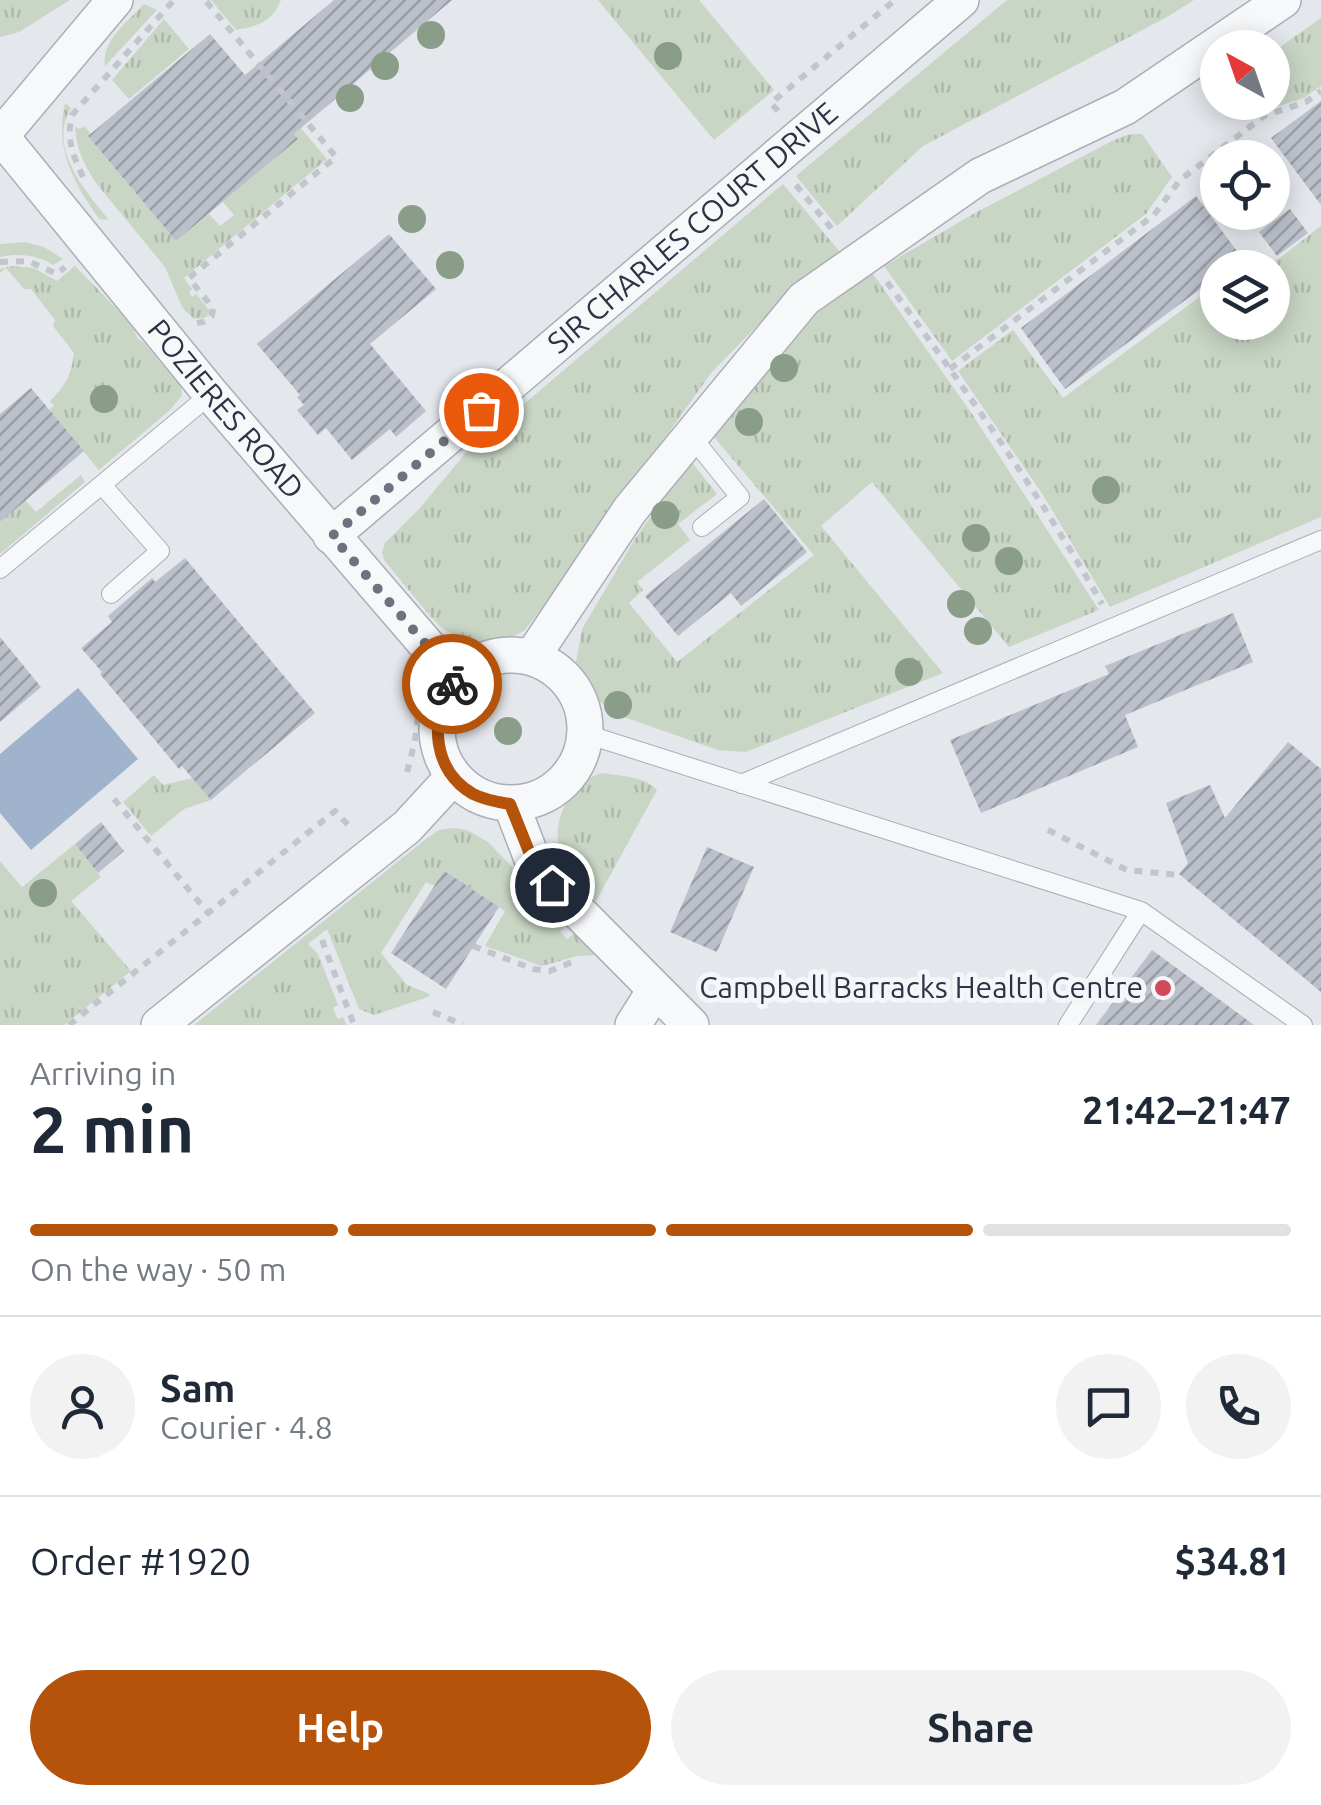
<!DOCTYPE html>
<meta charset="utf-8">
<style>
body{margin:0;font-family:Ubuntu,sans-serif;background:#f2f2f3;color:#1f2937;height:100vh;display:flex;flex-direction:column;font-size:38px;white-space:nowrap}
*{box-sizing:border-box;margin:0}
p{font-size:32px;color:#747a83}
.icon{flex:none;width:55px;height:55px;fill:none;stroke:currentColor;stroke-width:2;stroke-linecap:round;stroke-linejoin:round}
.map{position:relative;height:1025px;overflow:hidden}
.side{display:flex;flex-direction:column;background:#fff;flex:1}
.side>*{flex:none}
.needle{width:65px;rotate:320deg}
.buttons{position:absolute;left:1200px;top:30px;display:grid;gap:20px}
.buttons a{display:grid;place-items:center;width:90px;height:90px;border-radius:50%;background:#fff;box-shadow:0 5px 25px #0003;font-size:50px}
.pin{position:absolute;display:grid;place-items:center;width:85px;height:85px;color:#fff;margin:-42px;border:5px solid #fff;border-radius:50%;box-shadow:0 2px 10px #0007}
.courier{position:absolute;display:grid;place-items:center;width:100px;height:100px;margin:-50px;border:8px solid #b45309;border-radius:50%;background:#fff;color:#222;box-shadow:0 2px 12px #0007}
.summary em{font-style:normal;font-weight:700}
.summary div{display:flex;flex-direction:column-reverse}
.summary{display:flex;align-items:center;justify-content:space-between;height:170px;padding:0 30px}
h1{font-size:65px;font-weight:700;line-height:75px}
.bar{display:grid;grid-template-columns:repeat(4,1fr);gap:15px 10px;align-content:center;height:120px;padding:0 30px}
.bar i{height:12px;border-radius:8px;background:#e0e1e3}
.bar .selected{background:#b45309}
.bar p{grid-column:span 4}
.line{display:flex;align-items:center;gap:25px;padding:0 30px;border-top:2px solid #e0e1e3}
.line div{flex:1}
.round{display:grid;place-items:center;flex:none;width:105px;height:105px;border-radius:52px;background:#f2f2f3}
.button{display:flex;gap:20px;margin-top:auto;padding:20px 30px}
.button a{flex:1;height:115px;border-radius:60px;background:#b45309;color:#fff;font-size:40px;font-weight:700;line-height:115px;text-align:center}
.button a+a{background:#f2f2f3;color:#1f2937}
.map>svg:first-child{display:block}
</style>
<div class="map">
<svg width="1321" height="1025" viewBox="0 0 1321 1025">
<defs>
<pattern id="grass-tufts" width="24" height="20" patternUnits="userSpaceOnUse" patternTransform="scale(2.5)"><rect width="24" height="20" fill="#c9d6c5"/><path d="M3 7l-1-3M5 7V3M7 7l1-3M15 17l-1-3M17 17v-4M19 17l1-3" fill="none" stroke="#adb8ab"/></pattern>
<pattern id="building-hatch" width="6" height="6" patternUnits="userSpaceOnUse" patternTransform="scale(2.5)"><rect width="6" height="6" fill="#bbc0ca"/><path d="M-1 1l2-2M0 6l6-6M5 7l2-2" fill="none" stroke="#989da6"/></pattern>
</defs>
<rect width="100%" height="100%" fill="#e4e7ec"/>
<path fill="url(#grass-tufts)" d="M0 0H70L19 32 0 37Z
M211 0H281C272 22 258 26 236 30Z
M598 0H699L774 90 714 140Z
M1007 0H1194L1167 17 923 146 837 226 796 176Z
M144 4 157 10 105 66C101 41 128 21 144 4Z
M1321 18V86L1304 98 1261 112 1253 103 1272 102 1273 52Z
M164 19 189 49 129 99 112 80Z
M65 103 71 108C47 147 85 191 109 220L100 219 97 216C72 179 55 149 65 103Z
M84 126 91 134 89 137 176 241 209 214 220 226 234 215 223 202 298 139 292 131 299 126 327 159 184 278 192 289 189 292 192 297 196 294 210 311V314L204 318 194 319 182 307 165 267 96 183C84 165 76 148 75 127L79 129Z
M1130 134H1142L1172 177 1146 214 952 361 884 266 975 213 1112 141Z
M783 184 840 252 800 282 711 373 565 579 524 631 503 641 482 647 461 639 443 629 430 616 384 560 382 552 385 543 419 509 464 455Z
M1321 226V517L1110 607 1043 495 958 371 1013 330 1063 398 1217 284 1218 322H1272V268L1268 267Z
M25 242 44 247 63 259 53 265C38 255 18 253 0 257V244Z
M11 266 34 268 57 281 75 266 117 309 135 331 137 338 144 343 181 387 182 395 170 410 99 470 49 410 54 406 50 401C65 386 72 374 74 353L53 326 55 320 31 289H24L6 268 0 273V269Z
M871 271 972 414 1099 610 1009 647 872 482 821 526 943 673 746 752 718 750 618 715 589 694 578 673 576 662 582 629 635 539 690 460 717 494 678 524 690 540 637 582 643 590 629 603 677 662 814 555 713 436 782 348 814 316Z
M81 475 85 482 0 554V522L25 500 36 512Z
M602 773C620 776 645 776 657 790L596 901C584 887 569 873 562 857 548 826 569 782 602 773Z
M154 775 163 785 193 778 211 800 184 809 151 836 123 802Z
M453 828 467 830 488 842 568 924 560 931 567 939 576 932 597 955 577 956 542 966 485 946 505 911 444 872 435 886 426 882 381 953 407 985 430 994 428 997 374 1015 359 1009 327 929 308 944 318 954 338 1005 333 1008 338 1019 343 1017 347 1025H194L426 839 439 830Z
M75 844 101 877 71 901 131 971 64 1025H0V861L22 887Z"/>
<path fill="#9fb4cc" d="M78 688 138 759 31 850 0 813V754Z"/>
<path fill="url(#building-hatch)" d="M334 0H452L294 134 298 139 176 241 88 136 210 34 245 75Z
M1321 101V205L1271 138Z
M1196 196 1242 258 1229 268H1218V276L1065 389 1021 328Z
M1290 209 1308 233 1277 256 1259 232Z
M389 234 436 289 370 344 426 411 396 437 390 429 352 460 326 428 318 435 297 410 304 405 297 397 300 395 257 344Z
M31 388 84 451 0 522V414Z
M764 499 807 552 741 606 731 593 678 636 645 596Z
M185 558 315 713 211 800 182 766 179 769 100 674 102 672 81 648 112 622 108 616 152 578 155 582Z
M1233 613 1253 662 1125 715 1138 747 981 813 950 740 1109 674 1105 666Z
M0 637 41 687 0 722Z
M1288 742 1321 769V992L1179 874 1188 863 1166 803 1210 785 1225 818Z
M101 822 124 851 98 873 75 844Z
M707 847 754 867 717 952 670 932Z
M444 871 499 907 446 989 391 953Z
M1152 950 1254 1025H1096Z"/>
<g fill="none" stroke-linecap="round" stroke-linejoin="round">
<defs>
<path id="service" d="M691 436 740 497 702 527
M102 485 160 551 111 594
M0 569 211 394
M586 734 1141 911 1068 1025
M741 784 1321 540
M1141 911 1303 1025"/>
<g id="minor">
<path id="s1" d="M0 135 211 394 456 679"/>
<path d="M0 137 115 0"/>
<path id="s2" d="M331 536 961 0"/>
<circle cx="511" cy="729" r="74"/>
<path d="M532 657 630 510 804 299 980 176 1125 107 1283 0"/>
<path d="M511 804 536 869 691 1025"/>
<path d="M159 1025 407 827 453 777"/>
<path d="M633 1025 655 990"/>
</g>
</defs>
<use href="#service" stroke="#a9aeb7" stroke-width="20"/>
<use href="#minor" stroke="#a9aeb7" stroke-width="38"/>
<path stroke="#c2c5cb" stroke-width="6" stroke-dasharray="8 8" stroke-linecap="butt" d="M778 111 771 103 895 0
M83 177C73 155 66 140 72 115L174 0
M796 185 836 234
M0 262 28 261 57 274 65 267
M887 282C963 386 1038 491 1102 604
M197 323 203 322 212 316 213 308 189 278 336 157 205 0
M950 369 1154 215 1180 180 1264 116 1306 102 1321 91
M407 772C414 745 423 715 414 687
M114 799 208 913
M1048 830 1127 870 1180 875
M322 940 354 1025
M473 946 533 969 550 971 577 960
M433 1012 463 1025
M69 1025 335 811 350 827"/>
<use href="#service" stroke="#f7f8fa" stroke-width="18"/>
<use href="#minor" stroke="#f7f8fa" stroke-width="35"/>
</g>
<g fill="#899d89">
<circle cx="431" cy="35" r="14"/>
<circle cx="668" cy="56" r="14"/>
<circle cx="385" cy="66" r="14"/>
<circle cx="350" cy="98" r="14"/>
<circle cx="412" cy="219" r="14"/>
<circle cx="450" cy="265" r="14"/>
<circle cx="784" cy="368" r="14"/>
<circle cx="104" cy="399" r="14"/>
<circle cx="749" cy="422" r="14"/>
<circle cx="1106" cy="490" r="14"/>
<circle cx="665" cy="515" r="14"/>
<circle cx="976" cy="538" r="14"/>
<circle cx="1009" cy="561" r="14"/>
<circle cx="961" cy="604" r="14"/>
<circle cx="978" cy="631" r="14"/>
<circle cx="909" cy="672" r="14"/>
<circle cx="618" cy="705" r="14"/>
<circle cx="508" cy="731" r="14"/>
<circle cx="43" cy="893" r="14"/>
</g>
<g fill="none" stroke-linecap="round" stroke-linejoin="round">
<path stroke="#6c737f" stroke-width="10" stroke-dasharray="0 18" d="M452 684 456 679 332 536 481 410"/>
<path stroke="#b45309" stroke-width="12" d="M452 684C429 720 433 771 473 794 485 800 497 802 510 804L536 869 552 885"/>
</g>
<circle fill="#d1495b" stroke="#f4f6f9" stroke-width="4" cx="1163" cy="988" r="10"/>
<g text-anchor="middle" stroke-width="10" stroke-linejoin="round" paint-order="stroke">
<g font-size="30" fill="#2b3445" stroke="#f4f6f9">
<text dy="10" stroke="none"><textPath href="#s2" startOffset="475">SIR CHARLES COURT DRIVE</textPath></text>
<text dy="10" stroke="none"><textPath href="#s1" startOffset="355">POZIERES ROAD</textPath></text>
</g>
<g font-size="30" fill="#2b3445" stroke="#f4f6f9" text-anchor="end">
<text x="1143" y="998">Campbell Barracks Health Centre</text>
</g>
</g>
</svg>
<div class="buttons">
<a><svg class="needle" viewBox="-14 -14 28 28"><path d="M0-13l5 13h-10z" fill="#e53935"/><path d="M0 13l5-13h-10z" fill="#747a83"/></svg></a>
<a><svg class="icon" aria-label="locate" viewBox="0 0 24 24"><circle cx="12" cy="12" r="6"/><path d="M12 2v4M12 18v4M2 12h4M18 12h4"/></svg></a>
<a><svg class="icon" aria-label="layers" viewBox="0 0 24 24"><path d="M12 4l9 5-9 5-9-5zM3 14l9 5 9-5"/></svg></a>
</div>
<div class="pin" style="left:481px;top:410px;background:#ea580c"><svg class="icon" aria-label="bag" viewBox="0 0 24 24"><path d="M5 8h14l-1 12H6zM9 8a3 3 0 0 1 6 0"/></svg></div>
<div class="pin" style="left:552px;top:885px;background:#1f2937"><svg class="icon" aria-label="home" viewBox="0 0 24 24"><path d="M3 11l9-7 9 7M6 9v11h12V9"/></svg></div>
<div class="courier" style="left:452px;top:684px"><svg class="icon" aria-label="bike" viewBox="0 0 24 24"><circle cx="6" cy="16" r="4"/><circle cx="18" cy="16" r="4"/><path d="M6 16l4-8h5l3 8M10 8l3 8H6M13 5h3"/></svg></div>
</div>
<section class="side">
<div class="summary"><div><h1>2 min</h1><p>Arriving in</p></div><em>21:42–21:47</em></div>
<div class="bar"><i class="selected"></i><i class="selected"></i><i class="selected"></i><i></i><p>On the way · 50 m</p></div>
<div class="line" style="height:180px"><a class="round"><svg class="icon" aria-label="person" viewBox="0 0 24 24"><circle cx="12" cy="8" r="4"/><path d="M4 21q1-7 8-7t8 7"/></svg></a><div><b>Sam</b><p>Courier · 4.8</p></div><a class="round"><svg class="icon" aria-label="chat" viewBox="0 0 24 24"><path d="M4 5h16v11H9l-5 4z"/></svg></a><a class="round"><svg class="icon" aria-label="phone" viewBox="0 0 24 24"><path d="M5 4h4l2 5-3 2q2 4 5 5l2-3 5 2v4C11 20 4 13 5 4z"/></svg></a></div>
<div class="line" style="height:130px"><div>Order #1920</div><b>$34.81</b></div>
<div class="button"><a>Help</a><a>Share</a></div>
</section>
